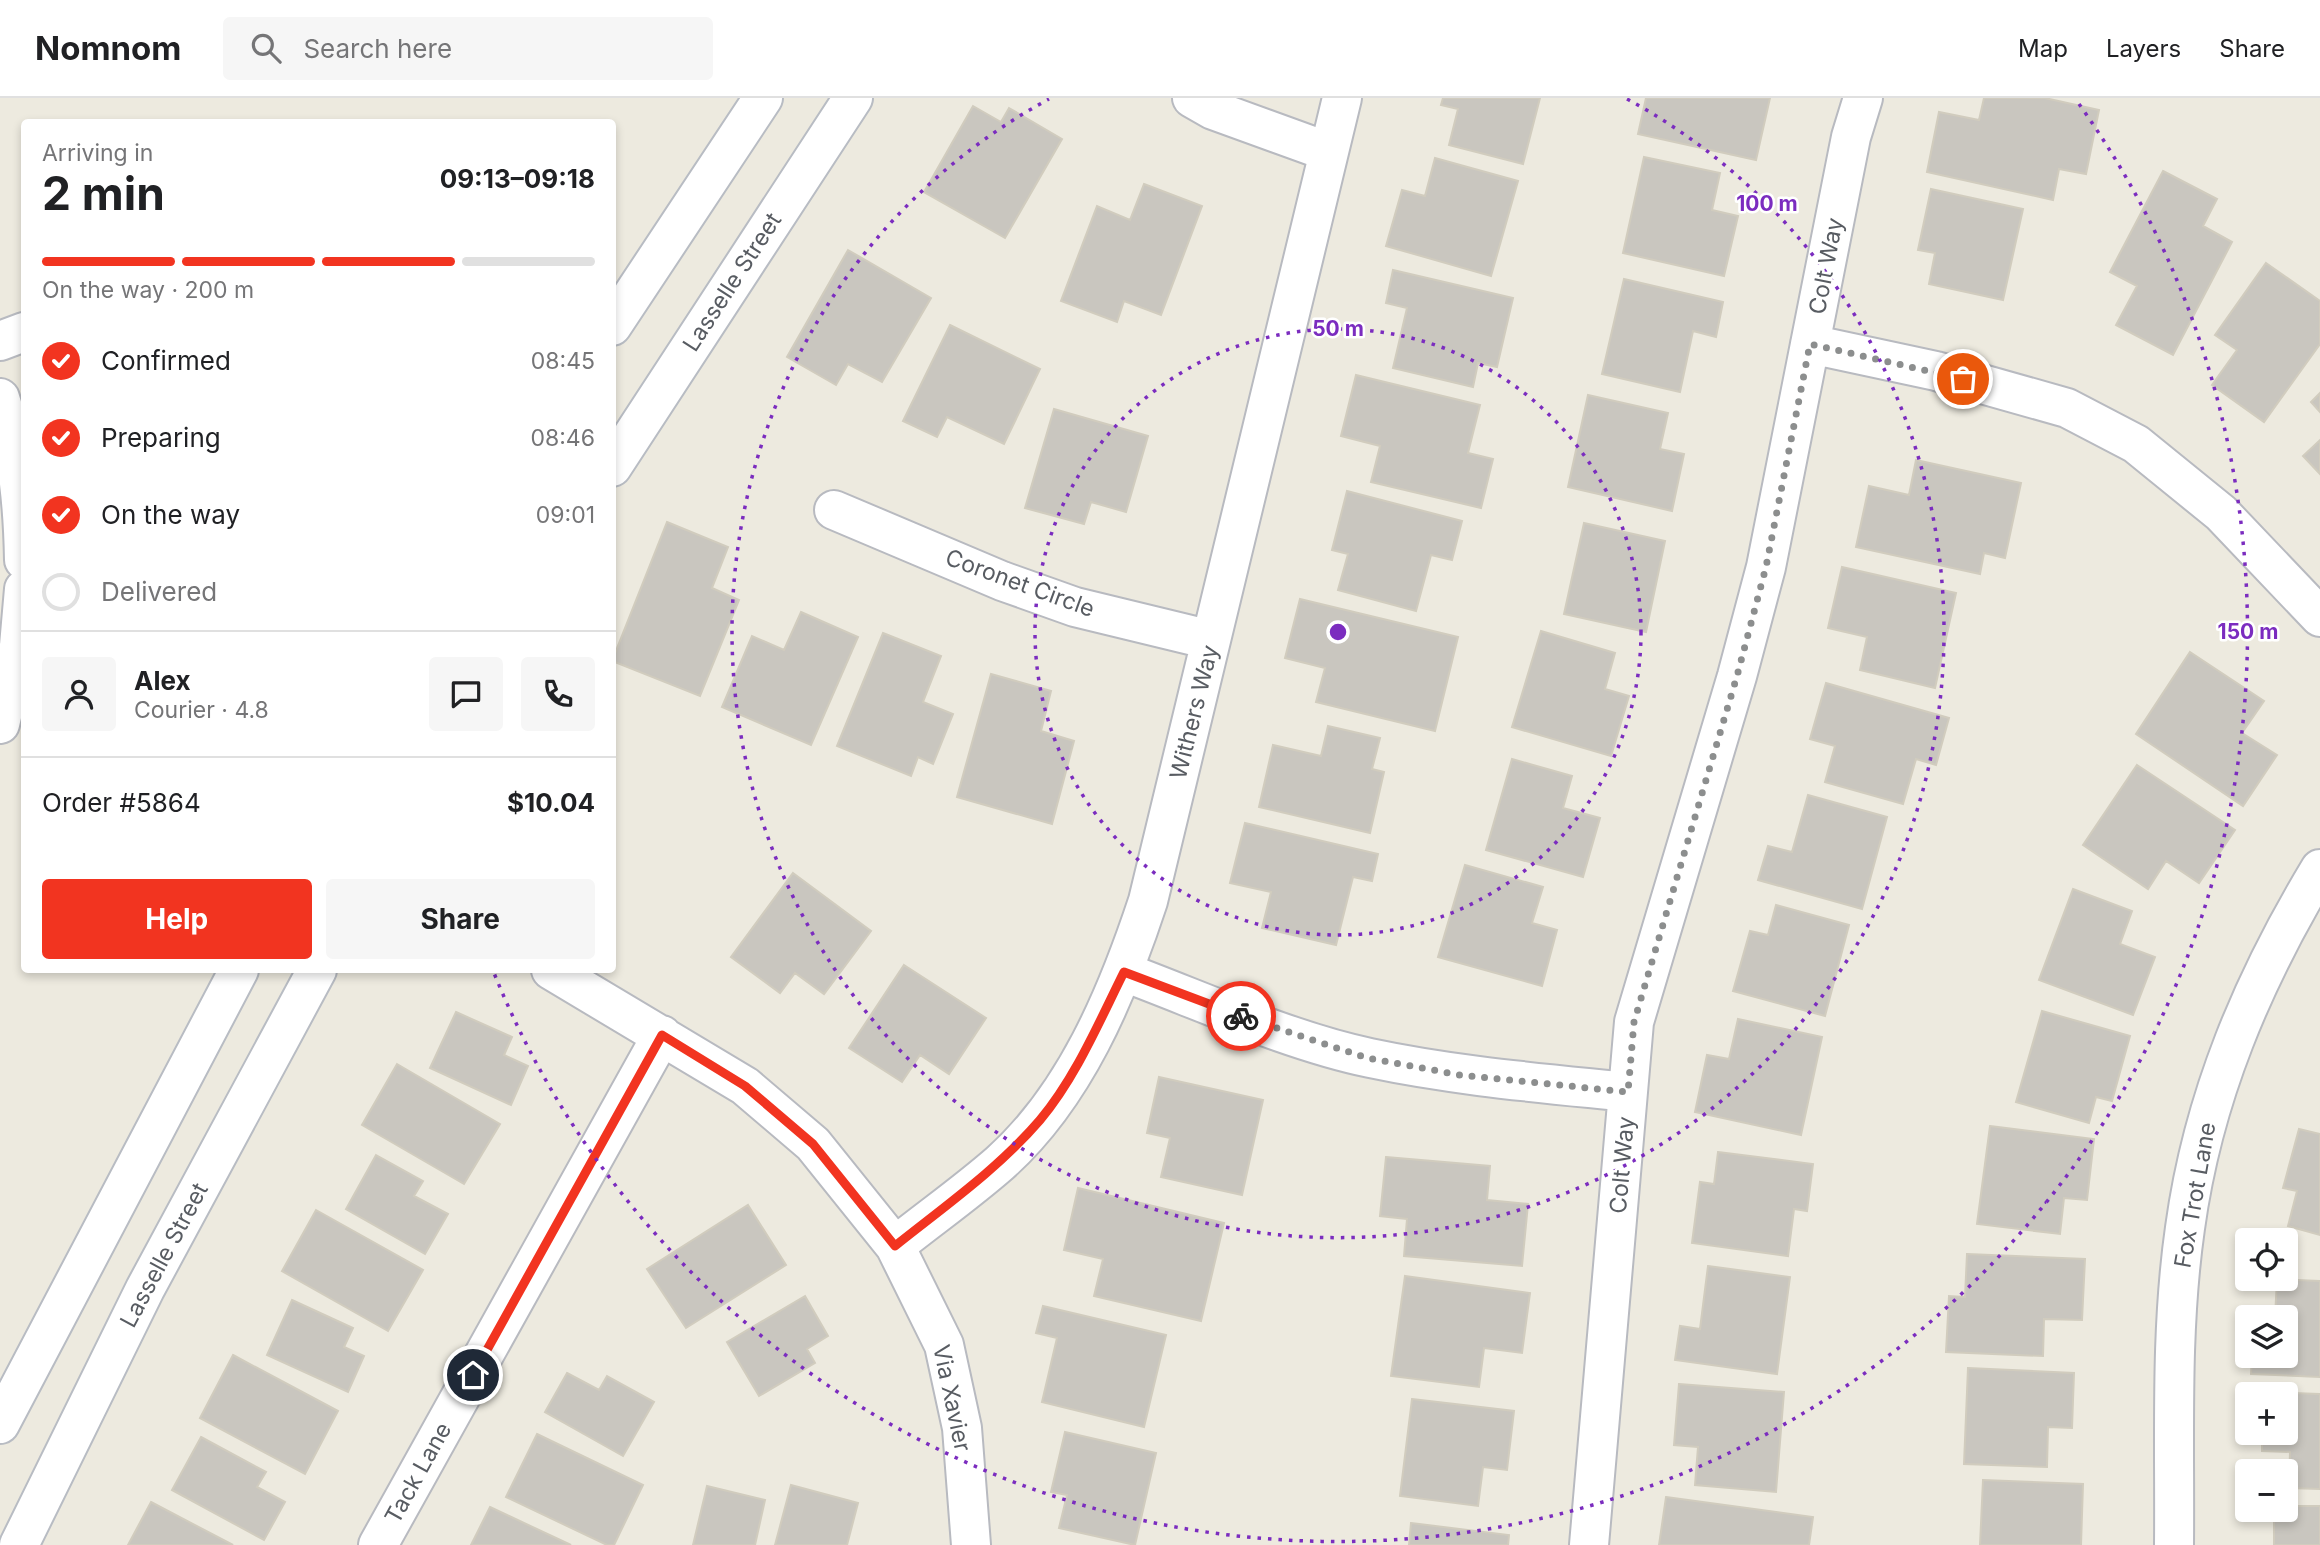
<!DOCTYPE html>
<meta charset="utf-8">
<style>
body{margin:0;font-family:Inter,sans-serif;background:#f6f6f6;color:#202124;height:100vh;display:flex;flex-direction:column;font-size:26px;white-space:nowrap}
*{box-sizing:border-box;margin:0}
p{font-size:23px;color:#757577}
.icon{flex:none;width:38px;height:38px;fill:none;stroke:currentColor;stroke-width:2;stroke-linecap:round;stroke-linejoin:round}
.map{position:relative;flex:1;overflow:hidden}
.sheet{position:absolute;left:21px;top:21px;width:595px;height:854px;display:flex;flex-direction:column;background:#fff;border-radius:7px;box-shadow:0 4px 10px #0003}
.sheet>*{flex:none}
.buttons{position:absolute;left:2235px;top:1130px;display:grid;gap:14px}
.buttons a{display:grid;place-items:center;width:63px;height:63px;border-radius:7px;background:#fff;box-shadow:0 4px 10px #0003;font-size:35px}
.pin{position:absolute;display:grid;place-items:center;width:60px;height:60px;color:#fff;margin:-30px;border:4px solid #fff;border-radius:50%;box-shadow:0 2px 7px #0007}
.courier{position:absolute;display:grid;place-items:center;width:70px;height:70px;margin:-35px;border:5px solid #f23420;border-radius:50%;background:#fff;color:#222;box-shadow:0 2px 9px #0007}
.head em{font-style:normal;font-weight:700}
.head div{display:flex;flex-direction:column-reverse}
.head{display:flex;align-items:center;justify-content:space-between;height:119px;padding:0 21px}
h1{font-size:46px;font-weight:700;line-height:52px}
.bar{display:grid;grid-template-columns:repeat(4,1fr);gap:10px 7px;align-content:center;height:84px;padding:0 21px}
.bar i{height:9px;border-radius:5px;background:#e0e0e0}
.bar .selected{background:#f23420}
.bar p{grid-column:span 4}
.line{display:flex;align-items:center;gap:18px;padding:0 21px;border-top:2px solid #e0e0e0}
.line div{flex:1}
.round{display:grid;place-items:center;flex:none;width:74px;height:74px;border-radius:7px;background:#f6f6f6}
ol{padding:0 21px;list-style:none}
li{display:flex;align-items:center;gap:21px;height:77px}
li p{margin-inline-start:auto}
li .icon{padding:7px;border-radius:50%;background:#f23420;color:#fff;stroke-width:4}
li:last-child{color:#757577}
li i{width:38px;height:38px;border:4px solid #e0e0e0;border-radius:50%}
.primary-button{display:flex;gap:14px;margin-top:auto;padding:14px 21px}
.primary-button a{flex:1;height:80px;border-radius:7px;background:#f23420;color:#fff;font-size:28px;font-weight:700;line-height:80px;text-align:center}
.primary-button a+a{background:#f6f6f6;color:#202124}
header{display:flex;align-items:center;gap:42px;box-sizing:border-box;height:98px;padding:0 35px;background:#fff;border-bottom:2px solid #e0e0e0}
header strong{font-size:33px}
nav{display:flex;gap:38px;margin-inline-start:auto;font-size:24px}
.search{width:490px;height:63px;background:#f6f6f6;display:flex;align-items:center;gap:18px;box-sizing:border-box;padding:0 24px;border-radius:7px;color:#757577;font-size:26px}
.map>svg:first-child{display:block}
</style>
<header>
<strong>Nomnom</strong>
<div class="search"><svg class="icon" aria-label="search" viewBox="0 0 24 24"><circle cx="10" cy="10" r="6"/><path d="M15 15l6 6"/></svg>Search here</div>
<nav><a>Map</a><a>Layers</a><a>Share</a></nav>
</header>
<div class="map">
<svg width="2320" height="1447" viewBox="0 0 2320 1447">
<rect width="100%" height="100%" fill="#edeadf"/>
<path fill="#c9c6bf" stroke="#d1ccbe" stroke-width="2" d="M1443 0H1540L1523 66 1449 47 1458 11 1441 7Z
M1646 0H1770L1756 62 1638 36Z
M1984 0H2045L2099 12 2086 76 2059 71 2053 102 1927 74 1939 14 1979 22Z
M973 8 1001 24 1009 10 1062 41 1005 140 924 94Z
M1644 59 1720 75 1712 112 1738 118 1724 178 1623 155Z
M1435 60 1518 83 1491 178 1386 148 1402 92 1425 98Z
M2163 73 2217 101 2203 128 2232 144 2173 257 2116 227 2137 188 2110 174Z
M1144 86 1202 108 1161 217 1124 203 1117 224 1061 203 1097 108 1130 122Z
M1931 91 2023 111 2003 202 1929 186 1935 155 1918 152Z
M848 152 931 200 882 284 848 266 836 287 787 259Z
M2266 165 2320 203V246L2264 324 2212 287 2237 252 2215 237Z
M1393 172 1513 200 1497 269 1478 265 1473 289 1393 270 1407 210 1386 205Z
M1624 181 1723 204 1716 239 1693 233 1680 294 1602 276Z
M950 227 1040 271 1004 346 947 319 937 339 903 323Z
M1356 277 1480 307 1468 355 1493 361 1481 410 1371 384 1380 348 1341 338Z
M2320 295V314L2311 304Z
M1588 297 1668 315 1660 351 1684 356 1672 413 1568 389Z
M1054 311 1148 338 1126 414 1091 404 1084 426 1025 410Z
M2320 342V376L2303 358Z
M1916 362 2021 385 2005 460 1984 455 1980 476 1856 449 1869 388 1909 397Z
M1347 393 1462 423 1452 462 1431 457 1416 513 1338 492 1348 456 1332 452Z
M667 424 728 449 712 490 739 502 700 598 612 563Z
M1584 425 1665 443 1646 534 1564 516Z
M1842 469 1956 495 1935 590 1860 572 1867 539 1828 530Z
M1300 501 1458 539 1435 633 1316 604 1325 570 1285 560Z
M801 514 858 539 811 647 722 609 752 538 784 552Z
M1541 533 1615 555 1605 591 1629 598 1611 658 1512 629Z
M883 535 941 558 923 604 953 616 933 666 918 659 911 678 837 648Z
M2190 554 2264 603 2242 635 2277 657 2243 708 2136 636Z
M991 576 1051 593 1041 633 1074 643 1052 726 957 699Z
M1826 585 1949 620 1936 667 1916 661 1903 706 1825 684 1835 648 1810 641Z
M1328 628 1380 640 1372 671 1384 674 1370 735 1259 709 1273 647 1321 658Z
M1512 661 1572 678 1563 710 1600 720 1583 779 1486 752Z
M2137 667 2235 732 2199 785 2166 763 2148 791 2083 747Z
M1808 697 1887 719 1862 811 1758 782 1768 748 1792 754Z
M1245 725 1378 756 1372 783 1353 779 1336 847 1262 830 1271 794 1230 785Z
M1465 767 1543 789 1532 825 1557 832 1542 888 1438 859Z
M793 775 871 833 824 896 795 875 780 895 731 859Z
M2073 791 2132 813 2120 846 2155 859 2133 917 2039 882Z
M1776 807 1849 827 1825 918 1733 893 1750 833 1768 837Z
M904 867 986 920 949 976 920 957 902 984 849 950Z
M2042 913 2130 938 2112 1003 2096 999 2089 1025 2016 1004Z
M456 914 512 939 504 957 528 968 511 1007 430 970Z
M1738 921 1822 939 1801 1037 1695 1014 1707 957 1729 961Z
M397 966 500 1026 464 1086 362 1027Z
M1159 979 1263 1002 1242 1097 1161 1079 1170 1040 1147 1035Z
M1990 1028 2094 1041 2087 1102 2064 1100 2060 1136 1977 1126Z
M2299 1031 2320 1036V1137L2288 1128 2297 1093 2283 1090Z
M1718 1054 1813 1066 1807 1113 1794 1111 1788 1158 1692 1145 1700 1084 1714 1086Z
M376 1057 423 1083 414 1098 448 1116 425 1156 346 1111Z
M1386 1059 1490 1068 1487 1102 1528 1106 1522 1168 1404 1158 1407 1121 1380 1118Z
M1078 1090 1224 1125 1201 1223 1094 1198 1103 1161 1064 1152Z
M748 1107 786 1167 686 1230 647 1171Z
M316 1112 423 1172 388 1233 282 1173Z
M1967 1156 2085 1161 2082 1222 2044 1221 2043 1258 1946 1254 1949 1198 1965 1199Z
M1708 1168 1790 1179 1777 1276 1675 1262 1680 1228 1700 1231Z
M1405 1178 1530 1195 1522 1255 1484 1250 1479 1289 1391 1278Z
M2277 1181 2320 1183V1279L2251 1276 2252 1258H2286V1220H2275Z
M805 1198 828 1238 807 1251 815 1265 759 1298 727 1244Z
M292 1202 353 1230 344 1249 364 1258 348 1294 267 1257Z
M1043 1208 1166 1237 1144 1329 1042 1304 1057 1240 1036 1235Z
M233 1257 338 1313 305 1376 200 1320Z
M1968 1270 2074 1275 2072 1330 2048 1329 2047 1369 1964 1366Z
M567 1275 599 1292 607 1278 654 1304 623 1358 545 1314Z
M1679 1286 1784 1294 1776 1394 1695 1387 1698 1349 1674 1347Z
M2264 1294 2320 1296V1391L2289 1390 2290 1354 2262 1353V1335H2286V1297Z
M1412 1301 1514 1313 1507 1372 1483 1369 1478 1408 1400 1398Z
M1065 1334 1156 1355 1135 1447 1059 1430 1067 1397 1051 1394Z
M537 1336 643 1387 614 1447H607L506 1399Z
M201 1339 266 1374 257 1389 285 1404 264 1442 172 1392Z
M1983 1382 2083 1386 2081 1447H1980Z
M791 1387 858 1405 847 1447H775Z
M707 1388 765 1402 755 1447H693Z
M1666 1399 1813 1419 1809 1447H1659Z
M151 1404 233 1447H128Z
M2286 1408H2320V1447H2274V1412H2286Z
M490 1409 571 1447H471Z
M1411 1425 1509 1437 1508 1447H1409Z"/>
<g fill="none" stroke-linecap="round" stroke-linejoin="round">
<defs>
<path id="street" d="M1192 0 1213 12 1329 54
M0 243 24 234
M1810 246 1936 273 2067 310 2136 346 2221 415 2320 519
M0 300C18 353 23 407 24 462
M834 412 1002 483 1075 509 1211 542
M0 626 19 548 24 491
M551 872 745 988 813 1046 895 1148 944 1247 962 1330 971 1447
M1124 874C1202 903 1289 943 1370 960 1455 978 1541 985 1628 994
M895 1148C930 1120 967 1094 1000 1065 1075 998 1117 897 1148 803L1342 0
M378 1447 662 937
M1589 1447 1634 924 1737 578 1766 469 1851 39 1863 0
M2174 1447C2175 1341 2170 1234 2185 1130 2203 999 2253 882 2320 771"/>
<path id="secondary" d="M612 228 763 0
M612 369 853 0
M0 1326 239 872
M19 1447 145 1191 317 872"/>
</defs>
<use href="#street" stroke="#b8bac0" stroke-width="42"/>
<use href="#secondary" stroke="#b8bcc3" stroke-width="42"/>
<use href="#street" stroke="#fff" stroke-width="38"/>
<use href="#secondary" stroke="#fff" stroke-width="38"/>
</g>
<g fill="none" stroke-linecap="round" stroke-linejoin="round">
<path stroke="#8c8e8e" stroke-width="7" stroke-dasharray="0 12.6" d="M1241 918 1367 960 1460 977 1628 994 1634 924 1737 578 1766 469 1810 246 1963 281"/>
<path stroke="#f23420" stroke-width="9" d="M473 1277 662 937 745 988 813 1046 895 1148C945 1108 998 1071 1040 1022 1076 979 1099 924 1124 874L1241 918"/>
</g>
<g fill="none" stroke="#7b2cbf" stroke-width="3.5" stroke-dasharray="3.5 7">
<circle cx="1338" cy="534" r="303"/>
<path d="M1627 1A606 606 0 1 1 1049 1"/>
<path d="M2079 6A910 910 0 1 1 494 875"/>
</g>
<g text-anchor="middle" stroke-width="5" stroke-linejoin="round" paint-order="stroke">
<g font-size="23" fill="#585c62" stroke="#fff">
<text transform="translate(1826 168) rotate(-79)" y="8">Colt Way</text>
<text transform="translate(732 184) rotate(-57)" y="8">Lasselle Street</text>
<text transform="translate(1020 485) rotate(20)" y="8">Coronet Circle</text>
<text transform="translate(1194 614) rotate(-76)" y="8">Withers Way</text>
<text transform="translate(1622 1067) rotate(-85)" y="8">Colt Way</text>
<text transform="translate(2195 1097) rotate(-80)" y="8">Fox Trot Lane</text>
<text transform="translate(164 1157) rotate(-62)" y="8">Lasselle Street</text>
<text transform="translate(952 1300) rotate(78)" y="8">Via Xavier</text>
<text transform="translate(418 1375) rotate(-61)" y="8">Tack Lane</text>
</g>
</g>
<circle cx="1338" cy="534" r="10" fill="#7b2cbf" stroke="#fff" stroke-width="3.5"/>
<g font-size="21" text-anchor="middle" font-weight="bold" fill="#7b2cbf" stroke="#fff" stroke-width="5" stroke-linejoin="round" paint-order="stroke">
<text x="1767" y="113">100 m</text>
<text x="1338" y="238">50 m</text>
<text x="2248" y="541">150 m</text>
</g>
</svg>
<div class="buttons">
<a><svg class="icon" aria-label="locate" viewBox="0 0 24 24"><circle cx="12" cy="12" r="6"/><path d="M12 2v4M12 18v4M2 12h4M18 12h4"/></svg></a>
<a><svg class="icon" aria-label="layers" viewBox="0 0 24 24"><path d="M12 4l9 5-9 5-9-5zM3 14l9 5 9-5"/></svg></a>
<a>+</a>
<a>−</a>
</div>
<div class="pin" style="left:1963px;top:281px;background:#ea580c"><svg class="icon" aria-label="bag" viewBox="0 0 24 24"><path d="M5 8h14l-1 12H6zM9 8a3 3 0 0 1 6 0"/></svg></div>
<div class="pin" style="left:473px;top:1277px;background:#1f2937"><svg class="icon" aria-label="home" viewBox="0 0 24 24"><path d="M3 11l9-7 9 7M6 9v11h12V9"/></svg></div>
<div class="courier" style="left:1241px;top:918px"><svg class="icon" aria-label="bike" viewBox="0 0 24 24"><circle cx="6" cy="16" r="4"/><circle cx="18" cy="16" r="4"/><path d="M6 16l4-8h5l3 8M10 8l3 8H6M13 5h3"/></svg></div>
<section class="sheet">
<div class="head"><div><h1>2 min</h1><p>Arriving in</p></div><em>09:13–09:18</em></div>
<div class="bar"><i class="selected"></i><i class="selected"></i><i class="selected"></i><i></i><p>On the way · 200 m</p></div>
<ol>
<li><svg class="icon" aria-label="check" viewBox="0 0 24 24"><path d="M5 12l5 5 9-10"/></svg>Confirmed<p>08:45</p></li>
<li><svg class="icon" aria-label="check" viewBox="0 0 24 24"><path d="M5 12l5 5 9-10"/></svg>Preparing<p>08:46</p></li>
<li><svg class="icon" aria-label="check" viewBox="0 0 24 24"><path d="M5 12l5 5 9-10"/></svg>On the way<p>09:01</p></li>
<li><i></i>Delivered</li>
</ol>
<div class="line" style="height:126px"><a class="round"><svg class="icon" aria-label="person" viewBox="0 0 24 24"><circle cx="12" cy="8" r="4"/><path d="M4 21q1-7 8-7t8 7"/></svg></a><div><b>Alex</b><p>Courier · 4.8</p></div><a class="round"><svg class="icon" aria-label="chat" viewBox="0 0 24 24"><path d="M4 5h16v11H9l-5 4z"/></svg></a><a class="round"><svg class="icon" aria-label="phone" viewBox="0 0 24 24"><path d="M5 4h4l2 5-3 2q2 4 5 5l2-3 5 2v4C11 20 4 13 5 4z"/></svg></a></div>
<div class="line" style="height:91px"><div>Order #5864</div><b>$10.04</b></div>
<div class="primary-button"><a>Help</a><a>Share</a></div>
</section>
</div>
